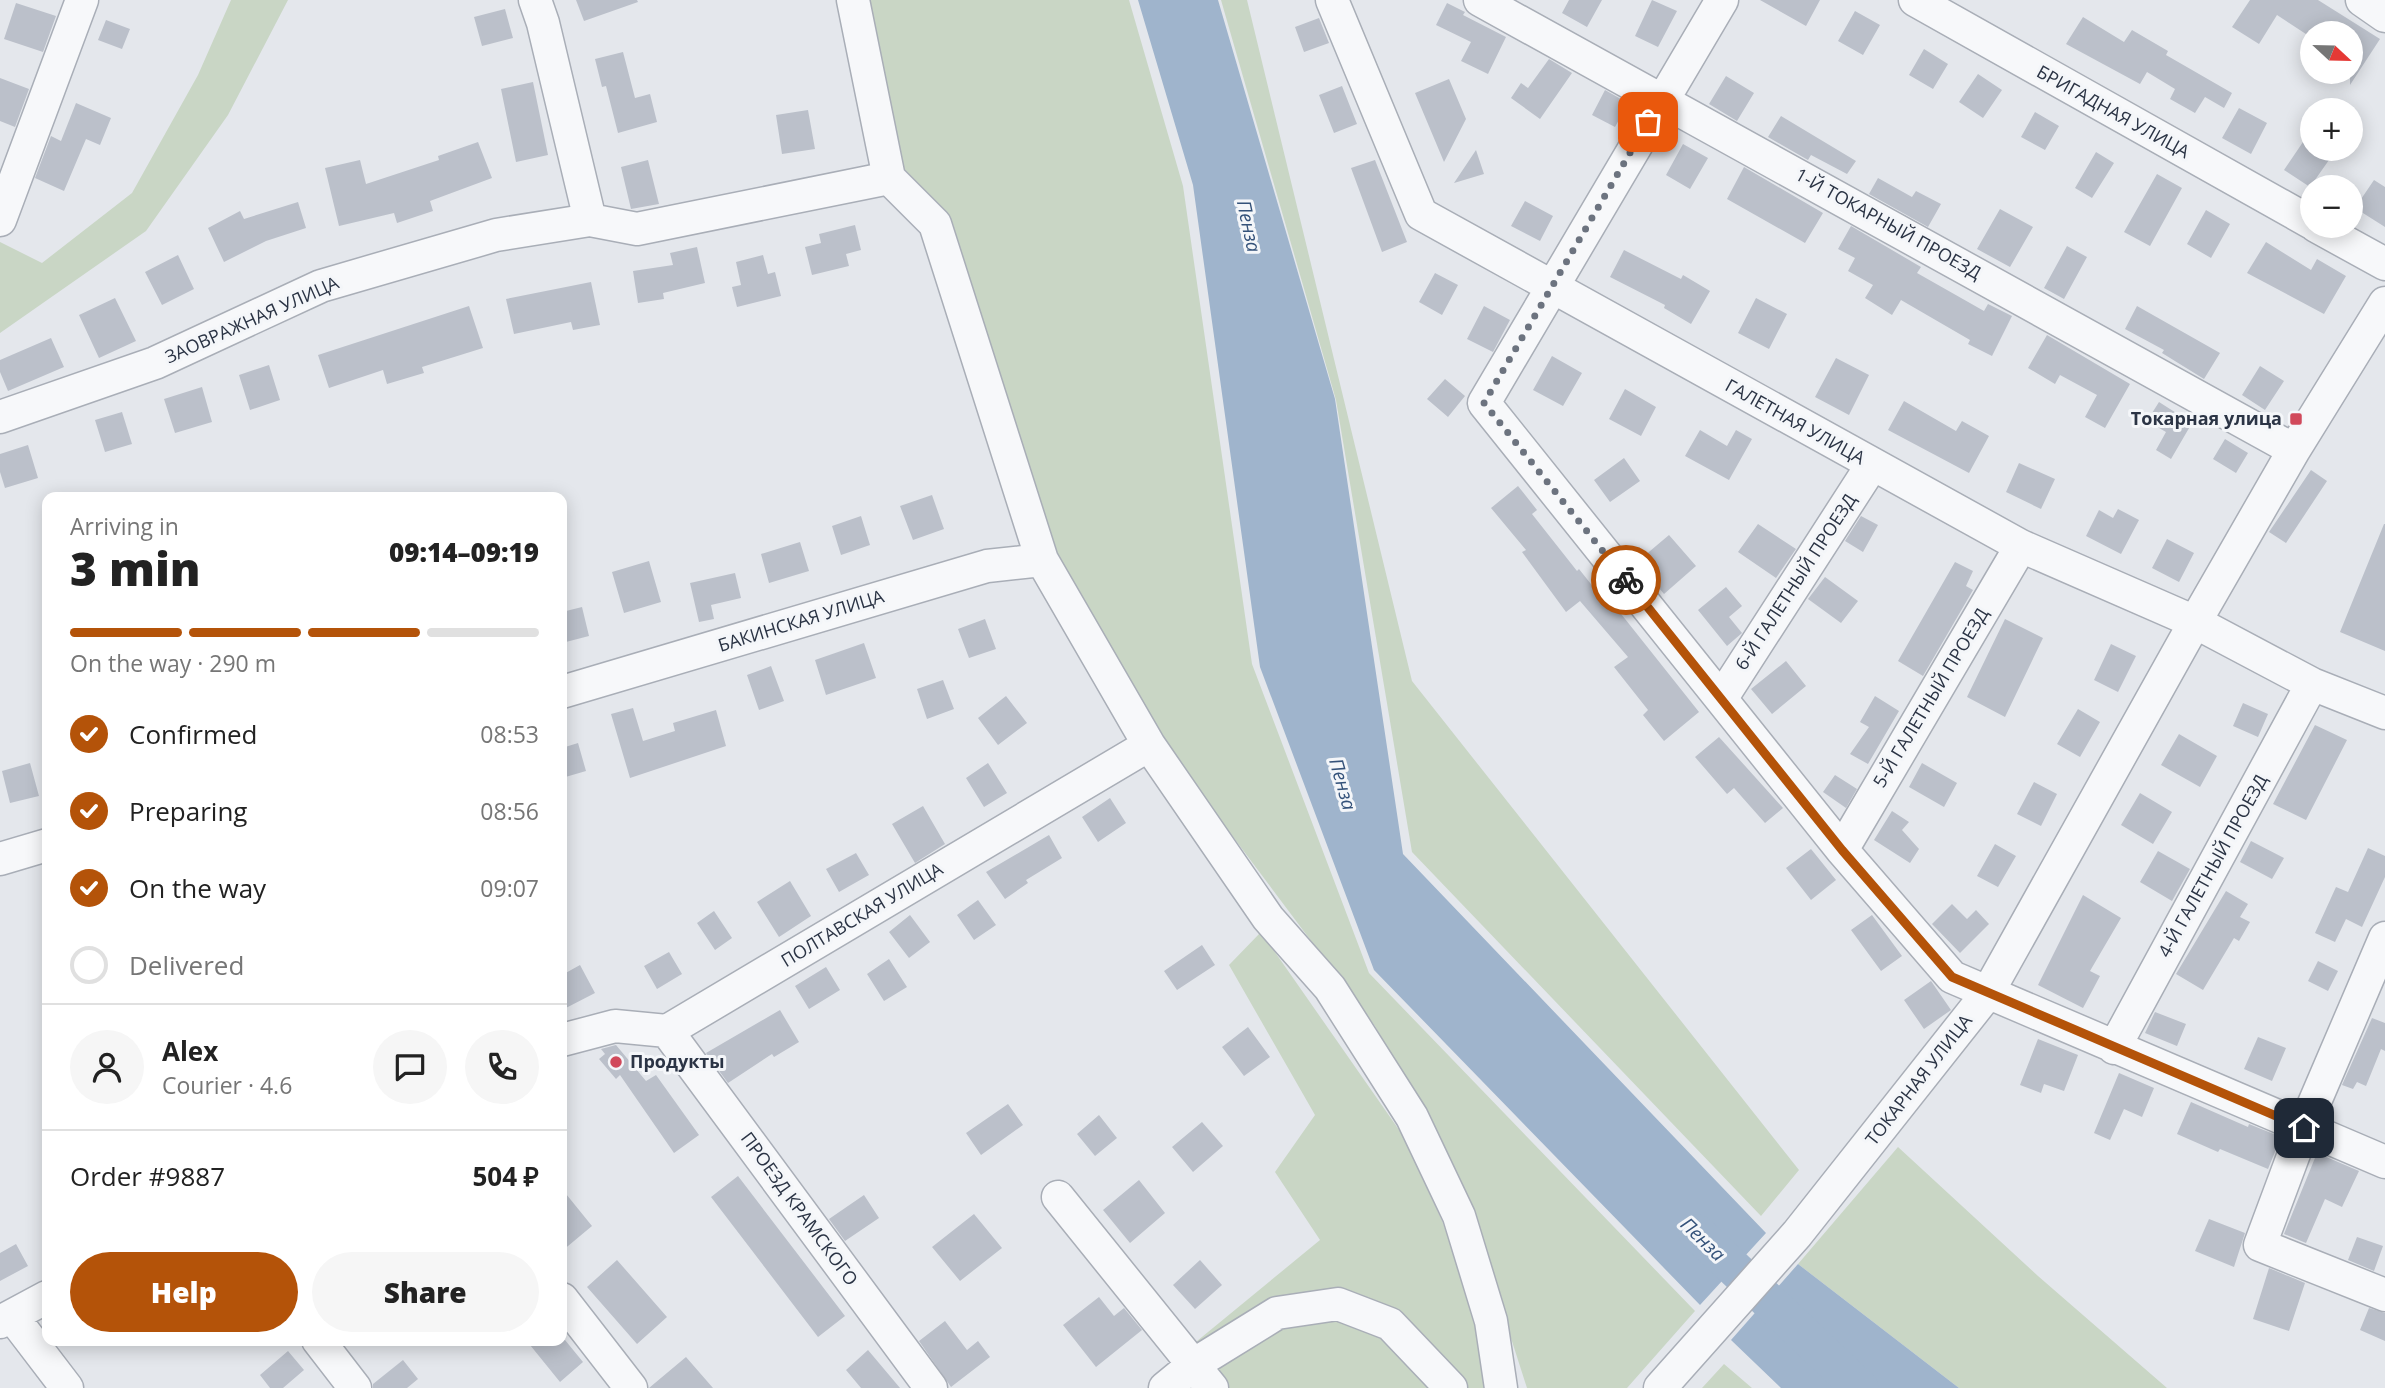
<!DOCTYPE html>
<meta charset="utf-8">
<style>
body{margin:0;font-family:"Open Sans",sans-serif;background:#f6f6f6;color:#222;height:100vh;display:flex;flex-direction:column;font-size:26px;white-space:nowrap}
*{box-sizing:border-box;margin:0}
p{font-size:23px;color:#767676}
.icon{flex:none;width:38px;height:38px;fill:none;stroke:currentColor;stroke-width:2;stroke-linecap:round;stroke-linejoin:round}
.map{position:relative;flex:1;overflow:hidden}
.details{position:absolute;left:42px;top:492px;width:525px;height:854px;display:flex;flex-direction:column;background:#fff;border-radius:14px;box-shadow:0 4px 18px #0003}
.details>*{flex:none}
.needle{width:46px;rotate:112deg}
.tools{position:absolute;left:2300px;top:21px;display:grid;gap:14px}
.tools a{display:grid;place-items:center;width:63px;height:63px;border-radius:50%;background:#fff;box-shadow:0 4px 18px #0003;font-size:35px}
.pin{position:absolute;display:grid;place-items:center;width:60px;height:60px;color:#fff;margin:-30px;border-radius:14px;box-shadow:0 4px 10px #0006}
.courier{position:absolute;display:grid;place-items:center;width:70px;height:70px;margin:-35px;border:5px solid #b45309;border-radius:50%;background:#fff;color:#222;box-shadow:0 2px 9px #0007}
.headline em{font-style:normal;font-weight:800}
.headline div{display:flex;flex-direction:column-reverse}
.headline{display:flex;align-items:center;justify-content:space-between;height:119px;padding:0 28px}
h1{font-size:46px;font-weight:800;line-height:52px}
.bar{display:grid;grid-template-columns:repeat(4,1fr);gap:10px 7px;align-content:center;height:84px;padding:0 28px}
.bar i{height:9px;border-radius:5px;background:#e0e0e0}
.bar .current{background:#b45309}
.bar p{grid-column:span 4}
.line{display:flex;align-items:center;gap:18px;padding:0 28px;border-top:2px solid #e0e0e0}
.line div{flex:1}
.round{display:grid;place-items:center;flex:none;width:74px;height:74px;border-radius:37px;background:#f6f6f6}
ol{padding:0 28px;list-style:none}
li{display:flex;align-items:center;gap:21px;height:77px}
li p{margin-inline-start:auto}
li .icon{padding:7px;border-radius:50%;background:#b45309;color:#fff;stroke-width:4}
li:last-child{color:#767676}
li i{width:38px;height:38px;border:4px solid #e0e0e0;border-radius:50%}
.cta{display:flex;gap:14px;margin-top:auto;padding:14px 28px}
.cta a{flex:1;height:80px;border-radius:42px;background:#b45309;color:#fff;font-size:28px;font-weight:800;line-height:80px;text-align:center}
.cta a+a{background:#f6f6f6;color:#222}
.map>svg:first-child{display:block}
</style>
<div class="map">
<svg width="2385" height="1388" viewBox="0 0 2385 1388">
<rect width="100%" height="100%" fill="#e4e7ec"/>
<path fill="#c9d6c5" d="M231 0H288L228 115 146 231 0 333V242L42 263 132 193 198 75Z
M862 0H1129L1183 186 1252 664 1369 973 1695 1311 1627 1388H1527L1470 1210 1375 1026 1140 713 1038 521 953 224 898 171Z
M1221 0H1247L1412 681 1799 1170 1761 1216 1412 852 1336 400Z
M1261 932 1404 1137 1443 1223 1476 1318 1488 1388H1467L1402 1314 1350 1292 1276 1304 1191 1346 1320 1240 1275 1172 1315 1115 1229 965Z
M1898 1147 2038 1276 2167 1388H1959L1798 1264Z
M1333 1319 1386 1338 1430 1388H1224L1210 1372 1283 1328Z
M1724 1364 1752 1388H1702Z"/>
<path fill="#9fb4cc" d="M1138 0H1218L1335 399 1403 854 1766 1233 1700 1305 1374 970 1260 667 1193 185Z
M1798 1264 1959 1388H1781L1731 1340Z"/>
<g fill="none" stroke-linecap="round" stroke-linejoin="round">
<path stroke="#9fb4cc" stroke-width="37" d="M1697 1233 1860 1388"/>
</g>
<path fill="#bbc0ca" d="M576 0H637L638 2 584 21Z
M1569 0H1602L1587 27 1562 13Z
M1652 0 1677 11 1658 47 1635 36Z
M1760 0H1820L1806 26Z
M2250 0H2318L2380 39 2350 85V33H2311L2309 36 2277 15 2259 44 2232 27Z
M16 3 56 16 43 52 4 39Z
M1447 3 1465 12 1463 15 1506 37 1488 74 1461 61 1471 42 1436 25Z
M505 9 513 38 482 46 474 17Z
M1855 11 1880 25 1863 55 1838 41Z
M2083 17 2124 42 2132 30 2168 51 2166 55 2232 93 2224 108 2205 97 2195 113 2170 99 2175 89 2147 72 2140 84 2066 44Z
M1319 18 1329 43 1304 52 1295 27Z
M106 20 130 29 122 49 98 40Z
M1924 49 1948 64 1933 89 1909 75Z
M623 52 635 98 650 94 657 122 618 133 606 86 602 87 595 59Z
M1549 59 1572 73 1540 119 1511 98 1521 83 1528 88Z
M1978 74 2002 90 1983 118 1959 102Z
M1726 76 1754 93 1737 121 1709 104Z
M0 78 29 89 15 127 0 121Z
M1449 79 1466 119 1444 162 1415 93Z
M533 82 548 155 516 162 501 89Z
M1342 86 1357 124 1334 133 1319 95Z
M1605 90 1628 103 1615 127 1592 115Z
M76 103 111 118 100 145 86 139 64 191 35 178 51 136 61 141Z
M2239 108 2267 123 2251 154 2222 138Z
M808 110 815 149 782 154 776 115Z
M2035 112 2059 126 2045 150 2021 137Z
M1781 116 1856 161 1847 174 1811 155 1808 160 1768 137Z
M478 142 492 178 430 201 433 211 397 223 394 213 339 226 325 168 360 160 366 184 439 160 438 156Z
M2303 142 2329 160 2310 187 2284 170Z
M1683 144 1708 158 1690 189 1666 175Z
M1476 150 1484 174 1454 183Z
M2096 152 2114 163 2092 198 2075 188Z
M648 160 659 204 631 209 621 167Z
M1375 160 1407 242 1382 252 1351 168Z
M1744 167 1823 213 1805 243 1727 199Z
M2157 174 2182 188 2150 246 2124 232Z
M1878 178 1912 197 1916 191 1941 204 1928 227 1869 194Z
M2374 180 2385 187V227L2355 208Z
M1525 201 1553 216 1540 241 1511 226Z
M298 202 306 228 266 241 224 262 208 228 240 211 244 219Z
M2000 209 2033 227 2010 267 1977 249Z
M2206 210 2230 224 2211 258 2187 244Z
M855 225 861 250 846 254 849 266 812 275 805 247 821 243 819 234Z
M1851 226 1921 267 1917 273 1984 311 1988 304 2012 316 1992 356 1968 344 1970 340 1901 300 1892 315 1865 298 1873 285 1848 271 1855 258 1838 249Z
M2266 242 2311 270 2317 259 2346 276 2324 314 2247 273Z
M2067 246 2087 257 2064 299 2044 288Z
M697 247 705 283 663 293 664 299 638 303 633 271 673 265 670 253Z
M1624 250 1681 279 1683 275 1710 291 1691 324 1664 308 1665 305 1610 277Z
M178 255 194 289 162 305 145 272Z
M763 255 768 274 775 272 781 296 737 307 732 287 741 285 736 262Z
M1435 273 1458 285 1442 315 1419 302Z
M591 282 600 325 573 330 571 322 514 334 506 299Z
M115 298 136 341 99 358 79 315Z
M1756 298 1787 314 1769 349 1738 333Z
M469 306 483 348 422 367 424 373 387 384 383 370 329 388 318 355Z
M1484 306 1510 320 1493 352 1467 339Z
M2137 306 2220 353 2204 379 2162 353 2164 350 2125 329Z
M2047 335 2130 384 2105 428 2085 417 2097 395 2060 375 2055 384 2028 368Z
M51 338 64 367 8 391 0 372V360Z
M1552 356 1582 373 1563 406 1533 390Z
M1836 358 1869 375 1849 415 1815 397Z
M269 365 280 400 250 410 239 375Z
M2260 366 2284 381 2265 410 2242 395Z
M1445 379 1465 396 1448 417 1427 399Z
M202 387 212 422 175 433 164 399Z
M1625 389 1656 407 1641 436 1609 419Z
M1904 401 1956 431 1962 421 1989 436 1969 473 1888 430Z
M2159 402 2192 423 2171 459 2156 450 2166 432 2147 421Z
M122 412 132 444 105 452 95 420Z
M1700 430 1727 446 1736 430 1752 439 1729 480 1685 456Z
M2225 439 2248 453 2236 473 2213 459Z
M28 445 38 478 5 488 0 472V454Z
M1624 458 1640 481 1610 502 1594 480Z
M2019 463 2055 479 2041 509 2006 492Z
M2311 470 2327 481 2286 543 2269 532Z
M1518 486 1537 510 1532 514 1577 571 1579 569 1606 603 1610 600 1699 712 1664 741 1643 715 1648 710 1614 667 1628 657 1580 601 1566 612 1522 552 1526 550 1491 508Z
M932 495 944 529 913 540 900 506Z
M2118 509 2139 520 2121 554 2086 536 2099 510 2113 518Z
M861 516 870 545 841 555 832 526Z
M1861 516 1878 525 1863 552 1845 541Z
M1758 524 1796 549 1776 578 1738 552Z
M2384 524H2385V651L2340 632Z
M1669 535 1696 566 1664 594 1637 562Z
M2167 539 2194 553 2179 582 2152 568Z
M800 542 809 571 769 583 761 554Z
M649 561 661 602 624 613 612 572Z
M1955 562 1973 571 1966 586 1973 590 1923 676 1898 661Z
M735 573 741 598 711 605 714 619 699 622 690 583Z
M1825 577 1858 601 1841 623 1808 599Z
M1726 587 1742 606 1729 617 1742 633 1727 646 1698 610Z
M582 607 589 636 562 643V612Z
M985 619 996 649 969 658 958 629Z
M2005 619 2043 638 2005 717 1967 697Z
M864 643 876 678 826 695 815 660Z
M2111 644 2136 656 2118 692 2094 680Z
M1786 661 1806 686 1772 714 1751 689Z
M771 666 784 701 759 710 747 675Z
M943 680 954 709 927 719 917 689Z
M1006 696 1027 723 998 745 978 718Z
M1875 696 1899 711 1868 764 1850 754 1869 727 1860 722Z
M2243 703 2268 714 2258 737 2233 726Z
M633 708 643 741 675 731 673 723 716 710 726 746 630 778 611 714Z
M2078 709 2100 722 2080 757 2057 744Z
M2315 725 2347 740 2306 820 2273 804Z
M2179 734 2217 756 2200 787 2161 765Z
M1719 737 1783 808 1765 823 1734 788 1727 794 1695 757Z
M578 743 586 771 562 778V748Z
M30 763 39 796 10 803 2 771Z
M988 763 1007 793 984 807 966 778Z
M1922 763 1957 783 1944 807 1909 787Z
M1835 775 1857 789 1846 808 1823 792Z
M2034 782 2057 794 2041 826 2017 814Z
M2140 793 2172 812 2153 844 2121 825Z
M1110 798 1126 823 1098 842 1082 817Z
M923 806 945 844 915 863 892 824Z
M1892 811 1909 822 1902 830 1919 849 1910 863 1874 840Z
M1049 835 1062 858 1026 880 1028 883 1005 899 986 872Z
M2251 841 2284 858 2272 879 2240 862Z
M1995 844 2016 856 1998 887 1977 876Z
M2368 848 2385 856V877L2362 927 2346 919 2335 942 2315 933 2336 887 2348 892Z
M1811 849 1836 880 1811 900 1786 868Z
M2158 851 2190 869 2172 901 2140 882Z
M856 853 869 875 839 892 826 869Z
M790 881 811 916 779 937 757 902Z
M2226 891 2248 904 2240 917 2250 922 2239 941 2234 938 2203 990 2176 974Z
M2083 895 2121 918 2090 971 2100 976 2083 1008 2038 985Z
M978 900 996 925 974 940 957 915Z
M1952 904 1967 919 1976 910 1989 924 1960 953 1932 924Z
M714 911 732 938 715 950 697 923Z
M910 915 930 942 909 958 889 932Z
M1872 915 1902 956 1881 971 1851 930Z
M1202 945 1215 965 1177 990 1164 971Z
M669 952 682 974 657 989 644 966Z
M889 959 907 987 884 1001 867 974Z
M2318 961 2338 971 2328 991 2308 981Z
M580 965 595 993 562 1010V975Z
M826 967 840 990 809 1009 795 986Z
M1931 981 1951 1010 1924 1029 1904 1000Z
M780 1010 799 1042 774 1057 772 1054 728 1083 706 1053Z
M2155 1012 2186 1024 2177 1046 2145 1033Z
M2372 1018 2385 1023V1051L2381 1049 2366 1086 2357 1082 2353 1089 2342 1085Z
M1248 1027 1270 1057 1244 1076 1222 1047Z
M2258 1037 2286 1048 2272 1081 2244 1069Z
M2038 1039 2078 1055 2064 1091 2044 1084 2041 1093 2020 1085Z
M616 1045 646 1081 656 1075 699 1135 674 1153 620 1075 616 1079 599 1059 605 1054 601 1049Z
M2119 1073 2154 1088 2142 1117 2124 1109 2110 1140 2094 1133Z
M2191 1102 2248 1127 2249 1124 2281 1137 2268 1169 2220 1149 2218 1152 2177 1134Z
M1008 1104 1023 1125 981 1155 966 1133Z
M1099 1115 1117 1138 1095 1156 1077 1134Z
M1202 1122 1223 1146 1193 1172 1172 1147Z
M2317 1153 2359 1171 2342 1207 2325 1199 2306 1243 2284 1234Z
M738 1176 845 1316 818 1337 711 1197Z
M1139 1180 1165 1213 1130 1243 1103 1210Z
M562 1189 592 1226 562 1251Z
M864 1195 879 1218 845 1241 829 1219Z
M974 1214 1002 1248 960 1281 932 1247Z
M2209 1219 2245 1233 2234 1267 2195 1251Z
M2357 1237 2383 1246 2374 1271 2348 1260Z
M16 1244 28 1266 0 1281V1253Z
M617 1260 667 1317 637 1344 587 1287Z
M1200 1260 1222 1285 1195 1309 1173 1285Z
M2269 1268 2305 1283 2289 1331 2253 1319Z
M1099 1297 1114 1316 1124 1308 1142 1330 1096 1367 1063 1325Z
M2369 1308 2385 1313V1341L2360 1330Z
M945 1321 967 1350 978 1341 990 1357 951 1387 919 1341Z
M526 1340H565L583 1362 560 1382Z
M868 1350 900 1388H861L846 1370Z
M288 1351 304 1370 283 1388H270L260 1375Z
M686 1357 713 1388H649Z
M403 1360 418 1379 407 1388H373V1384Z"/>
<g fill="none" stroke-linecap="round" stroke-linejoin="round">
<defs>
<path id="minor" d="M535 0 543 23 590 220
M853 0 889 178 935 224 1042 560 1149 745 1268 918 1330 988 1412 1117 1459 1216 1491 1321 1501 1388
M1332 0 1421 214 2021 546 2195 622 2312 684 2385 713
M1480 0 2294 450
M1722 0 1484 403 1842 850 1952 977 2385 1162
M1915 0 2312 223
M2362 0 2385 16
M0 220 82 0
M2316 226 2385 264
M0 417 155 363 321 286 496 235 590 220 637 229 889 178
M562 692 987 566 1042 560
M1721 699 1872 465
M1842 850 2021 546
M0 859 47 845
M2385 938 2304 1127 2260 1245 2385 1295
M667 1031 931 1388
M562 1040 615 1026 667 1031 1149 745
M2114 1048 2312 684
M1058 1197 1212 1388
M562 1299 631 1388
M12 1316 67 1388
M0 1322 47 1297
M318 1340 355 1388
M1165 1388 1193 1365 1277 1313 1338 1304 1390 1324 1451 1388
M1660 1388 1797 1234 1987 994 2195 622 2294 450 2385 303"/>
</defs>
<use href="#minor" stroke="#a9aeb7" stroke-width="35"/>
<use href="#minor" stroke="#f7f8fa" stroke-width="32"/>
</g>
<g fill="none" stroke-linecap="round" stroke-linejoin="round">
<path stroke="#6c737f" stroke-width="7" stroke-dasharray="0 12.6" d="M1626 580 1484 403 1648 122"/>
<path stroke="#b45309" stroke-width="9" d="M1626 580 1842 850 1952 977 2304 1128"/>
</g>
<g fill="#d1495b" stroke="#f4f6f9" stroke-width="2.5">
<rect x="2289" y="412" width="14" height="14" rx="3.5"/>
<circle cx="616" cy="1062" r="7"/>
</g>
<g text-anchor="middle" stroke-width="6" stroke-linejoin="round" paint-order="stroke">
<g font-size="18" fill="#2b3445" stroke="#f4f6f9">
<text transform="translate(2113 112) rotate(29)" y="6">БРИГАДНАЯ УЛИЦА</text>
<text transform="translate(1888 224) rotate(29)" y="6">1-Й ТОКАРНЫЙ ПРОЕЗД</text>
<text transform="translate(252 320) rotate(-24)" y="6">ЗАОВРАЖНАЯ УЛИЦА</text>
<text transform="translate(1795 422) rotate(29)" y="6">ГАЛЕТНАЯ УЛИЦА</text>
<text transform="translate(1796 582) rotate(-57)" y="6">6-Й ГАЛЕТНЫЙ ПРОЕЗД</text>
<text transform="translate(801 621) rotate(-17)" y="6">БАКИНСКАЯ УЛИЦА</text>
<text transform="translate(1931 698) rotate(-59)" y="6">5-Й ГАЛЕТНЫЙ ПРОЕЗД</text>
<text transform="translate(2213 866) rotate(-61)" y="6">4-Й ГАЛЕТНЫЙ ПРОЕЗД</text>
<text transform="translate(862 915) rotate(-31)" y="6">ПОЛТАВСКАЯ УЛИЦА</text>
<text transform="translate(1919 1080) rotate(-52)" y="6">ТОКАРНАЯ УЛИЦА</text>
<text transform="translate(799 1209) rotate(54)" y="6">ПРОЕЗД КРАМСКОГО</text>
</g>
<g font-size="18" font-weight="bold" fill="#2b3445" stroke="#f4f6f9" text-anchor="end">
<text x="2282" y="425">Токарная улица</text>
<text x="630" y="1068" text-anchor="start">Продукты</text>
</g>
<g font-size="19" font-style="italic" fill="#34527a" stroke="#f4f6f9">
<text transform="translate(1249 226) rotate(78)" y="7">Пенза</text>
<text transform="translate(1343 784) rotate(74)" y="7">Пенза</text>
<text transform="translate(1703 1239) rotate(44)" y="7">Пенза</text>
</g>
</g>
</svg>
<div class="tools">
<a><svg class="needle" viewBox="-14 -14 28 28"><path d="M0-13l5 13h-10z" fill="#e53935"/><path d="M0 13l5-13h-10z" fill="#767676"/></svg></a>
<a>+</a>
<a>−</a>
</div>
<div class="pin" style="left:1648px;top:122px;background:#ea580c"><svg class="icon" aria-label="bag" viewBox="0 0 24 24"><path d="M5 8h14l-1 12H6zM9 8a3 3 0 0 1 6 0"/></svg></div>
<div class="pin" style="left:2304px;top:1128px;background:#1f2937"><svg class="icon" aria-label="home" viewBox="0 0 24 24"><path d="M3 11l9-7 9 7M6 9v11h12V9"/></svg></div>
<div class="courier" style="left:1626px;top:580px"><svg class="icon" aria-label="bike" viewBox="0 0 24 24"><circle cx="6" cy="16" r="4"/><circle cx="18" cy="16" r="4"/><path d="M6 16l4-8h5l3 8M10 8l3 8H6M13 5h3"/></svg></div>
<section class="details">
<div class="headline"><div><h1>3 min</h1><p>Arriving in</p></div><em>09:14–09:19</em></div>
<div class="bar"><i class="current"></i><i class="current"></i><i class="current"></i><i></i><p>On the way · 290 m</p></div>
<ol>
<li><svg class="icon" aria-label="check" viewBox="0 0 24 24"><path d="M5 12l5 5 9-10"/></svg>Confirmed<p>08:53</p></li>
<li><svg class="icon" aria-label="check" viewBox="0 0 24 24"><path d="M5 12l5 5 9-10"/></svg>Preparing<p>08:56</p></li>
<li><svg class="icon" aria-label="check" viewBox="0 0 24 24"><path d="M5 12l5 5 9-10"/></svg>On the way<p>09:07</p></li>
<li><i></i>Delivered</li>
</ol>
<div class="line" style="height:126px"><a class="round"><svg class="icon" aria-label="person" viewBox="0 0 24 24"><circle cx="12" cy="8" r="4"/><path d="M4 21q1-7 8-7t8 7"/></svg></a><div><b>Alex</b><p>Courier · 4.6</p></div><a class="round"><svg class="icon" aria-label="chat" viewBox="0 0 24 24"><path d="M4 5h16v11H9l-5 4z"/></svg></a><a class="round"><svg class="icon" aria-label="phone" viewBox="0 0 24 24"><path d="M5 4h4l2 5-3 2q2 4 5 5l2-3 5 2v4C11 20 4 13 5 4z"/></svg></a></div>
<div class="line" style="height:91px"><div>Order #9887</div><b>504 ₽</b></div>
<div class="cta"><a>Help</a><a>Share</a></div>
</section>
</div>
